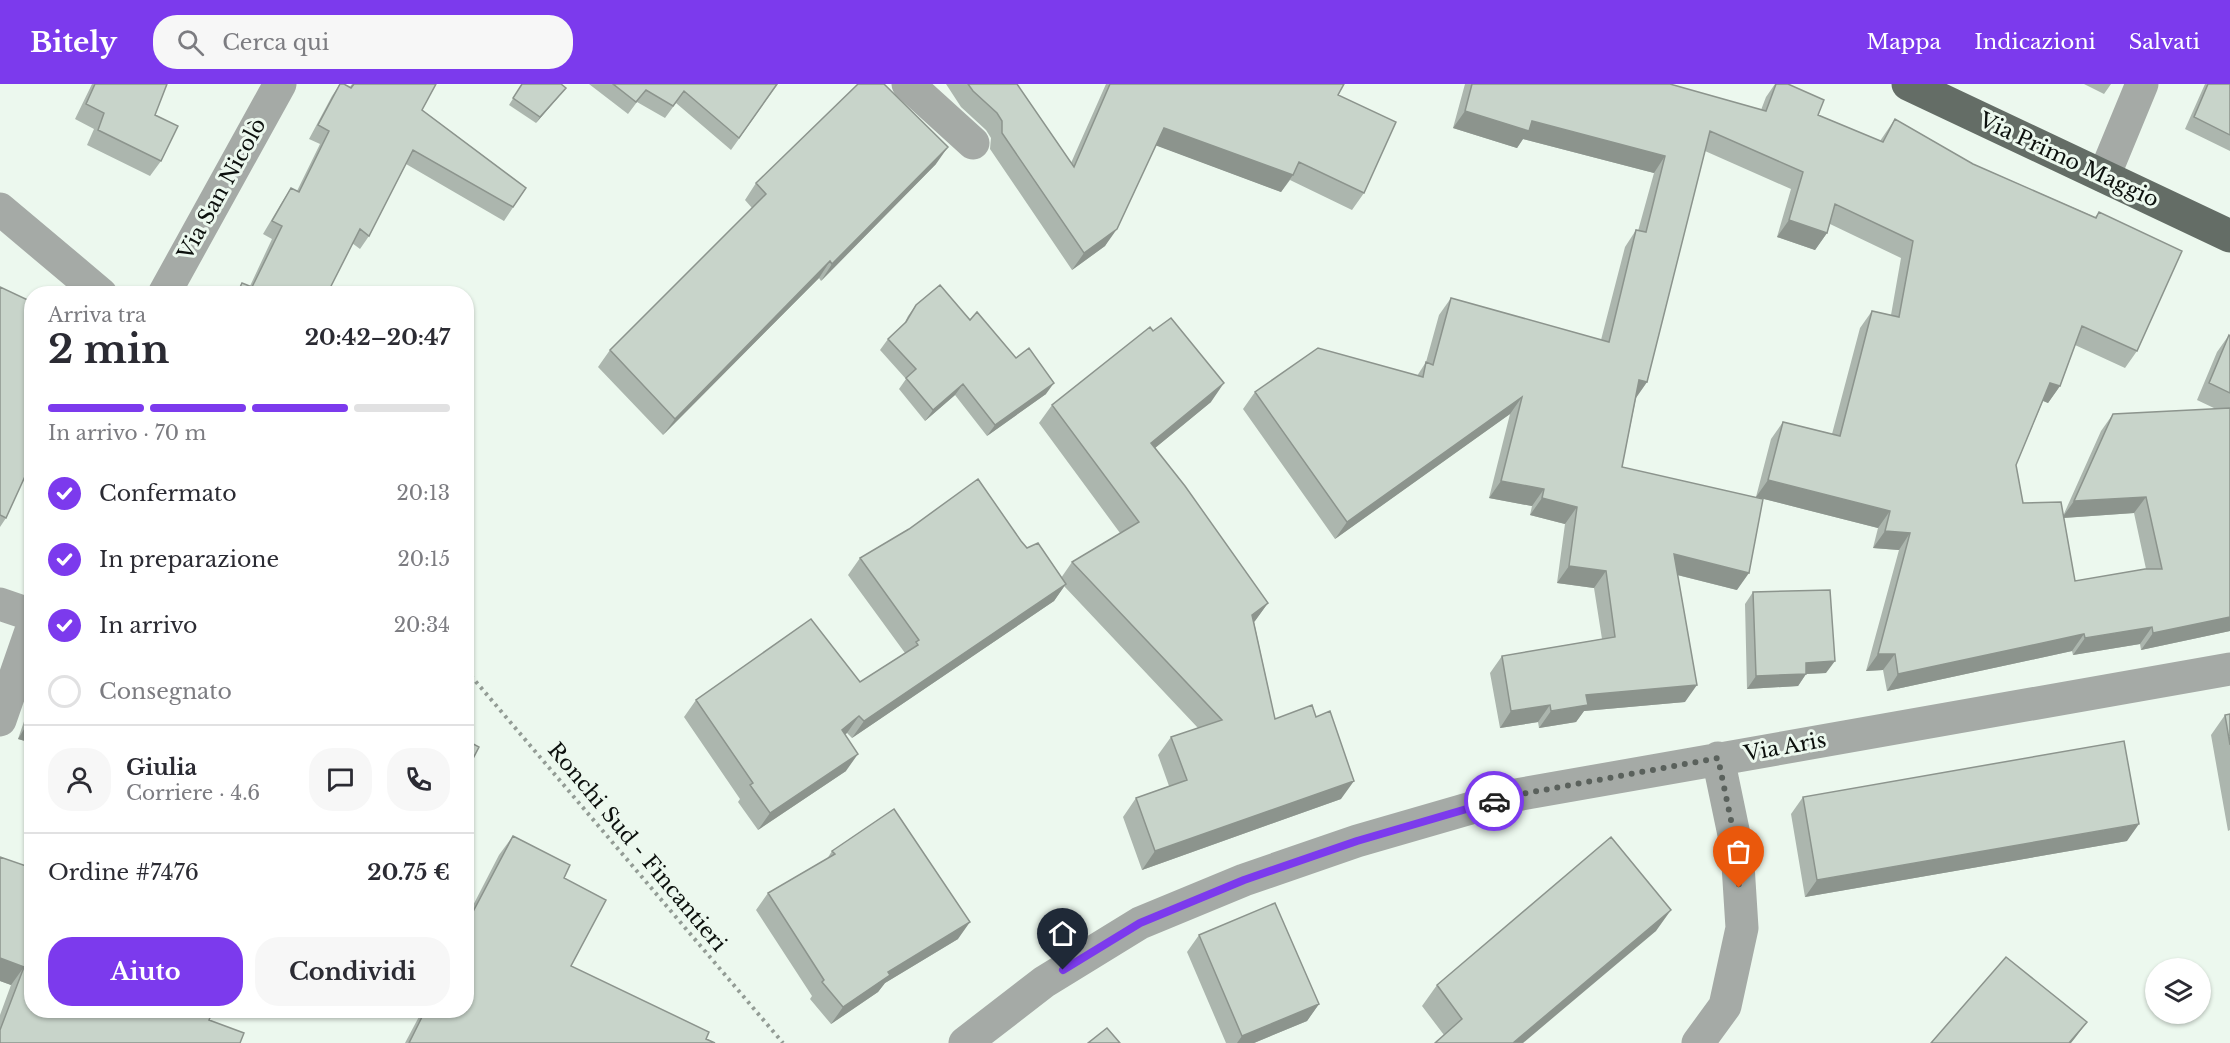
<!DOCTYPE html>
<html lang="it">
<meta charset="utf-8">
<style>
body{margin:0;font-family:"Libre Baskerville",serif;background:#f7f7f7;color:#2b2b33;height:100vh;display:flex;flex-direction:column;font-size:22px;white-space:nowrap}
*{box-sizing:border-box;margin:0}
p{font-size:20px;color:#7c7c81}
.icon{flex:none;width:33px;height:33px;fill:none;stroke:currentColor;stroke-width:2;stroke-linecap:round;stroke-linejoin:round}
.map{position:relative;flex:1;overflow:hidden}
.side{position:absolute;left:24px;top:202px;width:450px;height:732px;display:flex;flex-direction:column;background:#fff;border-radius:24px;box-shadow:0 2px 4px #0004}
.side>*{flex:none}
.tools{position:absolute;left:2145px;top:874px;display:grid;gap:12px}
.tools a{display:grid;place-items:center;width:66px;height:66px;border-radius:50%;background:#fff;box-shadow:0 2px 4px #0004;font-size:30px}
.pin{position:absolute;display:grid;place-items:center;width:51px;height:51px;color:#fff;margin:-62px -26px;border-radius:50% 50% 50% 0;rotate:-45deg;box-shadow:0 0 6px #0007}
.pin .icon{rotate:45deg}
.courier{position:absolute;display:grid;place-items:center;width:60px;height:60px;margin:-30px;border:4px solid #7c3aed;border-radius:50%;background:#fff;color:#222;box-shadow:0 2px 8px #0007}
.summary em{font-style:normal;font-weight:700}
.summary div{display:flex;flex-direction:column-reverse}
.summary{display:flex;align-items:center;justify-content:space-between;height:102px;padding:0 24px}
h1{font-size:39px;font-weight:700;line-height:45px}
.bar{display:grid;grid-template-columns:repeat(4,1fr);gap:9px 6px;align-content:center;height:72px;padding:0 24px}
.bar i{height:8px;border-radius:4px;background:#e1e1e2}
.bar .on{background:#7c3aed}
.bar p{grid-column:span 4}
.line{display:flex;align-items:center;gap:15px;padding:0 24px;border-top:2px solid #e1e1e2}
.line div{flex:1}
.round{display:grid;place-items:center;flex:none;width:63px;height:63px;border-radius:24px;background:#f7f7f7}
ol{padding:0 24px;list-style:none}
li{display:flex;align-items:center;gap:18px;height:66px}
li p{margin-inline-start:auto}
li .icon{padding:6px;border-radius:50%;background:#7c3aed;color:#fff;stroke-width:4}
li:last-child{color:#7c7c81}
li i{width:33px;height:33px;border:3px solid #e1e1e2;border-radius:50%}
.primary-button{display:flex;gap:12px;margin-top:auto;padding:12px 24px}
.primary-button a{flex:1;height:69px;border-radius:24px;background:#7c3aed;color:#fff;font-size:24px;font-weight:700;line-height:69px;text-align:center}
.primary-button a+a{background:#f7f7f7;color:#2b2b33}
header{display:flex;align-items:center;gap:36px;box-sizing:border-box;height:84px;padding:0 30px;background:#7c3aed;color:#fff}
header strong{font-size:28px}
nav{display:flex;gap:33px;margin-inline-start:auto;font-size:21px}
.search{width:420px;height:54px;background:#f7f7f7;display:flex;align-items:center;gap:15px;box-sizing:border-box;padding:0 21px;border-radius:24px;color:#7c7c81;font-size:22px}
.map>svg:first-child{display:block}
</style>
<header>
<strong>Bitely</strong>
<div class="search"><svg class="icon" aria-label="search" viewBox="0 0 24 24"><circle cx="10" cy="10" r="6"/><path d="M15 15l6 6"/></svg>Cerca qui</div>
<nav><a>Mappa</a><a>Indicazioni</a><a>Salvati</a></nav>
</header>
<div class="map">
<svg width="2230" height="959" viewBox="0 0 2230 959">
<rect width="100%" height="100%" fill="#ecf8ee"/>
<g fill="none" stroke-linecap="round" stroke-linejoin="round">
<path stroke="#939c95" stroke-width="4" stroke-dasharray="3 4.5" stroke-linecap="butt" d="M466 586 783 959"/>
<path stroke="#a5aaa6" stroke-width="33" d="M908 0 973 59
M2104 92 2142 0
M0 125 101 210
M164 210 280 0
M0 520 32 531
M0 636 32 544
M965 959 1044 898 1140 839 1244 796 1357 757 1516 711 2230 585
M1698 959 1725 922 1742 844 1737 765 1718 674"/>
<path stroke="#646d66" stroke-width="33" d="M1908 0 2230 152"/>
</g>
<path fill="#acb6ae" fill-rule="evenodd" d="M92 0H167L155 31 161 77 150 92 87 61 94 45 75 35Z
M340 0 350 3 352 0H436L422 26 526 104 504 137 406 80 369 152 360 165 352 159 327 210H234L242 199 250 202 272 155 263 150 282 118 291 104 297 107 320 60 309 55 332 12Z
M522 0 566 4 536 39 509 21Z
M589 0H778L731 66 676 19 665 34 637 18 628 30Z
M946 0H1017L1071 79 1106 0H1344L1338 11 1364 109 1352 126 1290 96 1281 108 1156 61 1105 162 1072 186 990 65 991 54 986 46 961 23Z
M1465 0H1670L1761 26 1766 13 1775 0H1788L1818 31 1880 57 1895 35 1973 80 2095 133 2099 128 2137 267 2125 284 2075 261 2060 302 2048 319 2043 317 2016 381 2023 419 2063 432 2101 347 2113 330 2216 325 2197 316 2217 268 2229 251 2230 252V547L2141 566 2140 560 2073 571 2072 567 1887 607 1883 586 1866 587 1899 466 1873 464 1878 444 1756 413 1771 355 1783 338 1832 350 1860 244 1872 227 1891 231 1901 174 1830 140 1827 149 1815 166 1777 153 1791 105 1705 67 1647 298 1636 314 1622 383 1737 506 1677 491 1685 618 1584 627 1576 638 1539 644 1538 638 1500 644 1490 589 1502 572 1602 555 1594 504 1557 499 1565 440 1530 431 1532 422 1489 414 1510 330 1335 455 1243 325 1255 308 1417 292 1426 278 1439 231 1451 214 1601 256 1625 163 1636 146 1638 147 1654 89 1523 55 1517 64 1453 44ZM2134 429 2146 485 2075 497 2064 434Z
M2084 0H2111L2104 10Z
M2205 0H2230V67L2185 45Z
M936 80 821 197 819 194 663 351 598 283 610 266 752 124 745 116 756 99Z
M0 203 6 434 0 443Z
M916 221 970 236 1046 310 987 352 955 311 925 337 899 305 906 295 880 266 888 255 903 242 908 232Z
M1211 318 1155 364 1268 519 1254 538 1275 635 1341 715 1142 786 1123 733 1136 714 1169 702 1158 671 1171 653 1198 644 1064 502 1054 517 852 654 847 649 845 650 846 687 758 746 738 718 740 715 684 633 696 616 860 598 905 569 848 491 860 474 1021 457 1027 464 1061 494 1072 478 1120 449 1039 339 1052 321Z
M1753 508 1826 589 1806 590 1798 602 1747 605 1745 520Z
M32 614V659L18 655Z
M2230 630V746L2228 747 2211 651 2225 631Z
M1803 713 2127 757 1805 813 1791 730Z
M513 752 564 794 571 882 715 959H405L422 927H466V835L499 771Z
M832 767 958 855 885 899 878 908 831 940 810 915 812 912 756 826 768 809 827 775Z
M0 773 32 784V927L209 936 0 959V931L11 901 0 897Z
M1656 847 1444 951 1422 922 1437 901Z
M1199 851 1319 920 1307 937 1254 959H1226L1187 868Z"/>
<path fill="#8c948d" d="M566 4 561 10 536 39 540 33Z
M1465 27 1532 37 1665 72 1654 89 1523 55 1517 64 1453 44Z
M1164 44 1293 91 1281 108 1152 60Z
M948 63 936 80 821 197 832 180Z
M1789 136 1827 149 1815 166 1777 153Z
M1117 145 1105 162 1072 186 1084 169Z
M830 177 819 194 663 351 675 335Z
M1639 296 1647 298 1635 315Z
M1054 299 1046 310 987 352 995 341Z
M1224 299 1211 318 1138 378 1151 359Z
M2050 299 2060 302 2048 319 2039 315Z
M963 300 955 311 925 337 933 326Z
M1522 313 1510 330 1335 455 1347 438Z
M1768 396 1890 427 1878 444 1756 413Z
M1501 397 1544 405 1532 422 1489 414Z
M2146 413 2134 429 2062 434 2074 417Z
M1542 414 1577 423 1565 440 1530 431Z
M1885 447 1910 449 1899 466 1873 464Z
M1674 470 1749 489 1737 506 1662 487Z
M1569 482 1606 487 1594 504 1557 499Z
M1066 500 1054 517 852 654 864 637Z
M1268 519 1255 537 1239 550 1252 531Z
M2230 533V547L2141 566 2153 549Z
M2152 543 2140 560 2073 571 2085 554Z
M2084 550 2072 567 1887 607 1898 590Z
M1878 570H1895L1883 586 1866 587Z
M1835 577 1826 589 1806 590 1798 602 1747 605 1756 592 1806 579Z
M1697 601 1685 618 1584 627 1576 638 1539 644 1551 627 1586 611Z
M1550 621 1538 638 1500 644 1511 627Z
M859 632 847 649 830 663 842 646Z
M26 642 32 644V659L18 655Z
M858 670 846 687 758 746 770 729Z
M1354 697 1341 715 1142 786 1155 767Z
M2139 740 2127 757 1805 813 1817 796Z
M1671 826 1656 847 1523 959H1513Z
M970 838 958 855 885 899 878 908 831 940 843 923 888 888Z
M0 874 24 883 11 901 0 897Z
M1319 920 1307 937 1254 959H1237L1242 952Z
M2087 938 2075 954 2071 959H2069Z"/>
<path fill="#c8d4ca" stroke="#8c948d" stroke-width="1.5" d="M95 0H167L155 31 178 42 161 77 98 46 104 29 86 20Z
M340 0H344L351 4 354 0H436L422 26 526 104 513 123 413 66 369 152 360 145 327 210H237L242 199 252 203 282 142 272 137 291 104 299 108 329 47 318 41Z
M522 0H561L566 4 540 33 513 14Z
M613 0H777L739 54 684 7 673 22 646 6 636 18Z
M858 0H884L948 63 832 180 830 177 675 335 610 266 766 110 756 99Z
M968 0H1017L1074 83 1110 0H1344L1338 11 1396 38 1364 109 1299 78 1293 91 1164 44 1117 145 1084 169 1002 49V37L997 29 973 7Z
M1472 0H1670L1766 27 1776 0H1788L1824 16 1818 31 1883 58 1895 35 1973 80 2096 134 2099 128 2182 167 2137 267 2082 242 2060 302 2050 299 2016 381 2023 419 2061 418 2075 497 2145 485H2162L2146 413 2074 417 2113 330 2230 324V533L2153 549 2152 543 2085 554 2084 550 1898 590 1895 570H1878L1910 449 1885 447 1890 427 1768 396 1783 338 1840 352 1872 227 1899 233 1913 157 1835 120 1827 149 1789 136 1803 88 1710 47 1647 298 1639 296 1622 383 1763 415 1749 489 1674 470 1697 601 1586 611 1588 621 1551 627 1550 621 1511 627 1502 572 1615 553 1606 487 1569 482 1577 423 1542 414 1544 405 1501 397 1522 313 1347 438 1255 308 1318 264 1423 293 1426 278 1433 281 1451 214 1609 258 1636 146 1646 148 1665 72 1532 37 1529 47 1465 27Z
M2208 0H2230V51L2194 33Z
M940 201 970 236 977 228 1016 274 1029 264 1054 299 995 341 963 300 933 326 906 294 916 285 888 255 906 238 916 221Z
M0 203 32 218V377L6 434 0 431Z
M1171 234 1224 299 1151 359 1185 402 1268 519 1252 531 1275 635 1312 621 1316 633 1330 627 1354 697 1155 767 1136 714 1187 696 1171 653 1222 636 1072 478 1139 438 1052 321 1150 243 1153 247Z
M2229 251 2230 252V309L2209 299Z
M978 395 1021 457 1027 464 1038 459 1066 500 864 637 859 632 842 646 858 670 770 729 750 701 753 699 696 616 811 535 860 598 918 561 916 558 919 556 860 474 909 445Z
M1830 506 1835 577 1806 579V590L1756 592 1753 508Z
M32 626V644L26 642Z
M2230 630V661L2225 631Z
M466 656 479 663 466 688Z
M2124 657 2139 740 1817 796 1803 713Z
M894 725 970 838 888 888 890 891 843 923 822 898 824 896 768 809 835 770 832 767Z
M513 752 570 781 564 794 606 816 571 882 709 948 706 955 715 959H409L425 927H466V841Z
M1611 753 1671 826 1513 959H1435L1462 935 1437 901Z
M0 773 32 784V927H213L209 936 244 949 240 959H0V946L24 883 0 874Z
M1275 819 1319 920 1242 952 1199 851Z
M2006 873 2087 938 2069 959H1931Z
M1107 944 1120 959H1088Z"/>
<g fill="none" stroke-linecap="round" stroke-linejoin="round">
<path stroke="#5a615c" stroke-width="6" stroke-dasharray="0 10.8" d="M1494 717 1516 711 1718 674 1737 765 1739 804"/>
<path stroke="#7c3aed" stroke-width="8" d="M1063 886 1140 839 1244 796 1357 757 1494 717"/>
</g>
<g text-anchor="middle" stroke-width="6" stroke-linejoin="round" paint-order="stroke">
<g font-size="21" fill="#0c100d" stroke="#ecf8ee">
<text transform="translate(2069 76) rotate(25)" y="7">Via Primo Maggio</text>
<text transform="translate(222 105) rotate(-61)" y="7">Via San Nicolò</text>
<text transform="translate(1785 663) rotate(-10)" y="7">Via Aris</text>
<text transform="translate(637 763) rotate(50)" y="7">Ronchi Sud - Fincantieri</text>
</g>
</g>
</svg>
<div class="tools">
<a><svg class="icon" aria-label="layers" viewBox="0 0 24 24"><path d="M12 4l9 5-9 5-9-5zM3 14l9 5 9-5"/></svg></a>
</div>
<div class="pin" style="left:1739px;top:804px;background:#ea580c"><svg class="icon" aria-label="bag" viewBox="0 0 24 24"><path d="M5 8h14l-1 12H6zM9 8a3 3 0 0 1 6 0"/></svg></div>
<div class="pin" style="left:1063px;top:886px;background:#1f2937"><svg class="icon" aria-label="home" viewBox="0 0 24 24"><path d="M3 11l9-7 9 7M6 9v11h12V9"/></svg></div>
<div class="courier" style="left:1494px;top:717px"><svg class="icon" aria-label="car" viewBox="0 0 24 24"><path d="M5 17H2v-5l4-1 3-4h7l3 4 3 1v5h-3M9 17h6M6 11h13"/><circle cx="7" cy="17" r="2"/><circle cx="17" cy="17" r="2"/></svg></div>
<section class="side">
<div class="summary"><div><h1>2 min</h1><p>Arriva tra</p></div><em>20:42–20:47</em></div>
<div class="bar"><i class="on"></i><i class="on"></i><i class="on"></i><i></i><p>In arrivo · 70 m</p></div>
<ol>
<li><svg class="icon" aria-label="check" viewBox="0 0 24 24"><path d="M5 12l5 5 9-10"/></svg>Confermato<p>20:13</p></li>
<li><svg class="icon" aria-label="check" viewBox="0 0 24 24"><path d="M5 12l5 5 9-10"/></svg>In preparazione<p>20:15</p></li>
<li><svg class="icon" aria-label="check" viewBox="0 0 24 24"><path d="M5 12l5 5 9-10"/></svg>In arrivo<p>20:34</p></li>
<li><i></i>Consegnato</li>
</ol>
<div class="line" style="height:108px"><a class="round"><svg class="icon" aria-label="person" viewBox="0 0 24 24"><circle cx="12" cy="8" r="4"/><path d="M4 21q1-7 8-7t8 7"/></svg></a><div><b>Giulia</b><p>Corriere · 4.6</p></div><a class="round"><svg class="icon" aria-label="chat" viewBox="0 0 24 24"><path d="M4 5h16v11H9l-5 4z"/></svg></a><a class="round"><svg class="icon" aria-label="phone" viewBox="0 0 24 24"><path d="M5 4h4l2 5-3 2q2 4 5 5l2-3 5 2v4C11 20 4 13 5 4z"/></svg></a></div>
<div class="line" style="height:78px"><div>Ordine #7476</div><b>20.75 €</b></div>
<div class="primary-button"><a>Aiuto</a><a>Condividi</a></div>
</section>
</div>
